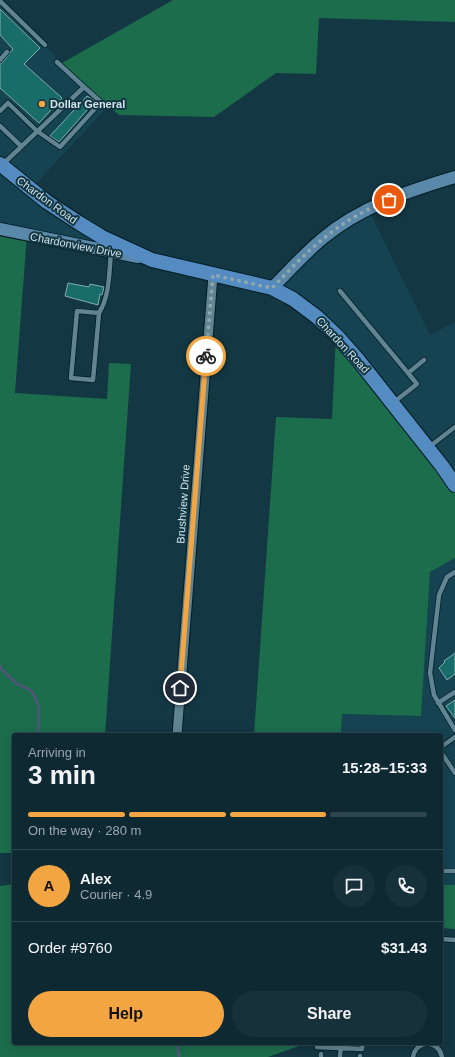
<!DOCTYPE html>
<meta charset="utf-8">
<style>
body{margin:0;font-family:Helvetica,sans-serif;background:#17313a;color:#f1f3f6;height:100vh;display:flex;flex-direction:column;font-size:15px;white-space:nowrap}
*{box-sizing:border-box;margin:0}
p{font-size:13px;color:#9ba6ac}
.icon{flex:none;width:22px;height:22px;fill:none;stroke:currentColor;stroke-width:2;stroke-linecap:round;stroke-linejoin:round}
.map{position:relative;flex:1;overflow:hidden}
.details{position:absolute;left:12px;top:733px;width:431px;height:312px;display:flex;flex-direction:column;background:#0e2932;border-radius:4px;box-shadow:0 2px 10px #0003,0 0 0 1px #2e454d}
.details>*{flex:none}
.pin{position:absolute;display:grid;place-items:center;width:34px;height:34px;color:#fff;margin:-17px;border:2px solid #fff;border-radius:50%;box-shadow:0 1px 4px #0007}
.courier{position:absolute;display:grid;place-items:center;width:40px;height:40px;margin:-20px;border:3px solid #f3a542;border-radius:50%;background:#fff;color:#222;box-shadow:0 1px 5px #0007}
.summary em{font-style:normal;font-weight:600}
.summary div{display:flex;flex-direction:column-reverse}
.summary{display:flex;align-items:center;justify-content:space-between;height:68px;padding:0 16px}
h1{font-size:26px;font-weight:600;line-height:30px}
.bar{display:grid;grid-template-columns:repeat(4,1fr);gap:6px 4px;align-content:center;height:48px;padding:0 16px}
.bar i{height:5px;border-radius:3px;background:#2e454d}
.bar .on{background:#f3a542}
.bar p{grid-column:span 4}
.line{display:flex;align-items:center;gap:10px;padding:0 16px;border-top:1px solid #2e454d}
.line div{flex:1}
.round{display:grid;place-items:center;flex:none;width:42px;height:42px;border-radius:21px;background:#17313a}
.button{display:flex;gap:8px;margin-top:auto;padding:8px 16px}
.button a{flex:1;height:46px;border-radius:24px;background:#f3a542;color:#111;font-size:16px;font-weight:600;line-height:46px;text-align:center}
.button a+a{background:#17313a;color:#f1f3f6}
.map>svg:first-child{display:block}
</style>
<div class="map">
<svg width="455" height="1057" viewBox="0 0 455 1057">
<rect width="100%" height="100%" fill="#133743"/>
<path fill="#154352" d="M0 0H2L62 63 109 105 31 189 152 260 0 229Z
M368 209 430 335 455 322V485L359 361 272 288 322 239Z
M455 558V885H441V735H341L342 714 421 716 430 572Z"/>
<path fill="#1c6d4c" d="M173 0H455V22L319 18 316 74 276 73 214 117 119 115 62 63Z
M0 229 27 235 15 393 107 399 109 363 131 364 105 735H14V853H0Z
M336 335 455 485V558L430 572 421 716 342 714 341 735H254L276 417 332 419Z
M14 884V1043H299V1046L268 1057H0V886Z
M441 885H455V929L441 928Z"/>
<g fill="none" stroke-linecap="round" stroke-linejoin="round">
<path stroke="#54547b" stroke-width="2.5" d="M0 665 1 669 16 683 32 691 39 707 38 735
M177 1043 179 1057"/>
</g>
<path fill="#186c69" stroke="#82acaa" d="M0 9 40 48 24 64 62 98 39 123 0 88V64L3 62 13 49 0 35Z
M87 96 95 101 59 142 50 136Z
M68 283 89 287 90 284 104 287 102 295 100 294 98 305 65 296Z
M455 653V674L447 680 439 668 445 662 444 661Z
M455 700V718L446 706Z"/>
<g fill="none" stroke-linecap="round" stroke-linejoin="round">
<defs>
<path id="lane" d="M0 1 45 45
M0 60 7 52
M57 62 84 87
M0 111 8 103 37 131 60 147 101 102 84 87C57 113 30 138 3 164
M0 126 21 146
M340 291 408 373
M99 313 93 380 71 378 77 311 99 313C110 295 109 273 111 252
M394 402 417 384 408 373 424 360
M429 447 455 427
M455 572 447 577 439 595 430 673 434 695 455 730
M438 703 455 692
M441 747 455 737
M441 752 455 773
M441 871H455
M441 939 455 940
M317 1043V1047L362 1049 363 1043
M321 1057V1054
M340 1057 341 1043
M360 1057V1056
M413 1057C416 1039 439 1040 442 1057"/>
<path id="street" d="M177 735 213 275"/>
<path id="secondary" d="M0 229 138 257
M272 288C288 272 304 254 322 239 360 207 408 191 455 177"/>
<path id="primary" d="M0 164 47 202 79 223 102 237 152 260 272 288 293 299 317 317 336 335 359 361 442 466 455 485"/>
</defs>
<use href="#lane" stroke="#031d26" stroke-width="6"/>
<use href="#street" stroke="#031d26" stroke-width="11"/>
<use href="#secondary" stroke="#031d26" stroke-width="14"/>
<use href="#primary" stroke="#031d26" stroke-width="16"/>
<use href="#lane" stroke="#608491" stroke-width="4.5"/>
<use href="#street" stroke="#608491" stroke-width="9"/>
<use href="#secondary" stroke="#5a88a8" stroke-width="12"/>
<use href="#primary" stroke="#548bc0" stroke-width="14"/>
</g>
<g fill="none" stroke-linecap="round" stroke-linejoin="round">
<path stroke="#8ea7b0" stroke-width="4" stroke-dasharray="0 7.2" d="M206 356 213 275 272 288C288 272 304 254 323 239 343 222 365 210 389 200"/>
<path stroke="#f3a542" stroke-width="5" d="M180 688 206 356"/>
</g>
<circle fill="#f3a542" stroke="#133743" stroke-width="1.5" cx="42" cy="104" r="4"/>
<g text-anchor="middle" stroke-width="4" stroke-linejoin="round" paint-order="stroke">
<g font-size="11" font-weight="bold" fill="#d1e4eb" stroke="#133743" text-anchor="start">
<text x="50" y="108">Dollar General</text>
</g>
<g font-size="11" fill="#d1e4eb" stroke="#133743">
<text transform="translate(47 200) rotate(36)" y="4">Chardon Road</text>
<text transform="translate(76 245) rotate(11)" y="4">Chardonview Drive</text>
<text transform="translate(343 345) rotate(47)" y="4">Chardon Road</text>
<text transform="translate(183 504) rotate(-86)" y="4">Brushview Drive</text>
</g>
</g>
</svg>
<div class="pin" style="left:389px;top:200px;background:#ea580c"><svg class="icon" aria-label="bag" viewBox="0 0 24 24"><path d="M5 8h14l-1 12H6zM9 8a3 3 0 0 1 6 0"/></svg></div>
<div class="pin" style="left:180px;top:688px;background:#1f2937"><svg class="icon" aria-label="home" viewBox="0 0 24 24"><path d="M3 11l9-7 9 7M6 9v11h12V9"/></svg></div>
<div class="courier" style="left:206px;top:356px"><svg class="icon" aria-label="bike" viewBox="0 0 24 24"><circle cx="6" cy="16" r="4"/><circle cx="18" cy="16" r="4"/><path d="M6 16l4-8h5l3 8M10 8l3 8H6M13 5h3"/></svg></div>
<section class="details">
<div class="summary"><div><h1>3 min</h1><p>Arriving in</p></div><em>15:28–15:33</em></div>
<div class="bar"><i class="on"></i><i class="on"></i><i class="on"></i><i></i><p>On the way · 280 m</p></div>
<div class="line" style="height:72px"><b class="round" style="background:#f3a542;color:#111">A</b><div><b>Alex</b><p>Courier · 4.9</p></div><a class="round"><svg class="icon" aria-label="chat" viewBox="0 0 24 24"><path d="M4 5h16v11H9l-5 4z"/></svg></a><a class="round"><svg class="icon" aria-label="phone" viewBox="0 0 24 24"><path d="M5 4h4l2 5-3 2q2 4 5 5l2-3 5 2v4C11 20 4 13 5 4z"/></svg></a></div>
<div class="line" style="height:52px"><div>Order #9760</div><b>$31.43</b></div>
<div class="button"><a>Help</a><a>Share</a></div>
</section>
</div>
